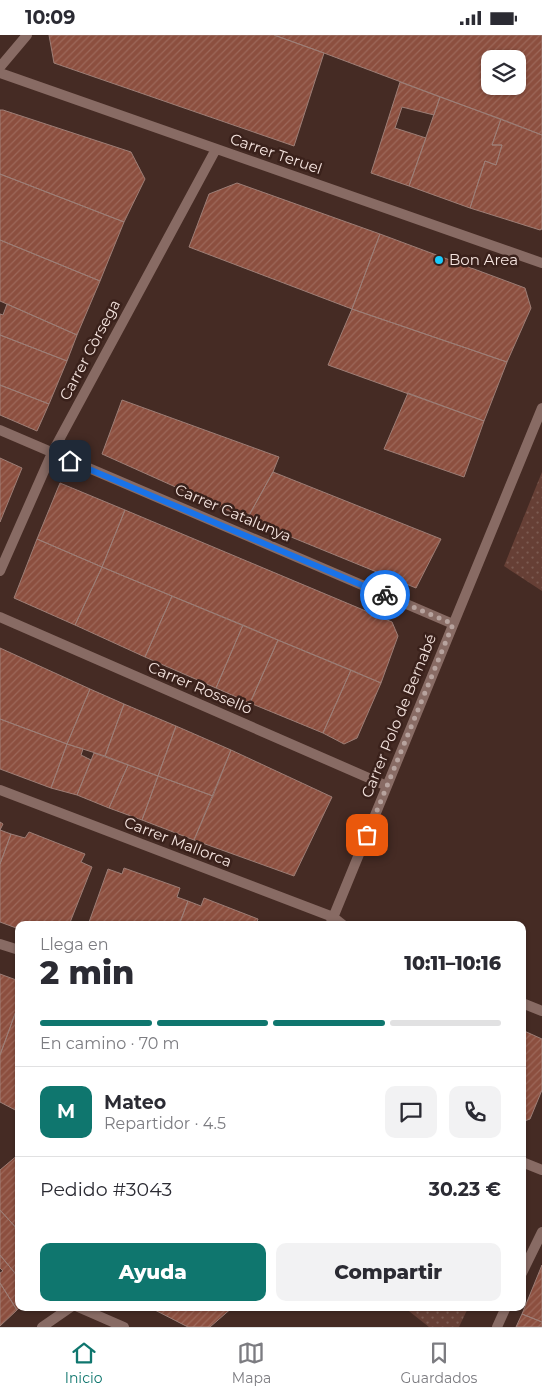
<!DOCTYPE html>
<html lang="es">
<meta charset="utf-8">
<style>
body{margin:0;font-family:Montserrat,sans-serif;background:#f2f2f3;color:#2b2b33;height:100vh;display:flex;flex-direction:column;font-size:19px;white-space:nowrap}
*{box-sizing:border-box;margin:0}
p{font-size:16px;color:#7c7c81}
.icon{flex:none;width:28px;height:28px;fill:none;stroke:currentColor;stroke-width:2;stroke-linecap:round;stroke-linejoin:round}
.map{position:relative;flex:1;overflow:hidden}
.sheet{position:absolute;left:15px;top:886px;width:511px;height:390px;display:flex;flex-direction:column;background:#fff;border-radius:10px;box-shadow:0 1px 4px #0004}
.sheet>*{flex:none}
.controls{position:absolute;left:481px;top:15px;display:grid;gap:10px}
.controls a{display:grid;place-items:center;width:45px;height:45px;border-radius:10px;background:#fff;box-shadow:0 1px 4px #0004;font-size:25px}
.pin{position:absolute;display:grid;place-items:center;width:42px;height:42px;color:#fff;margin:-21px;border-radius:10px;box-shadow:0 2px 8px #0006}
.courier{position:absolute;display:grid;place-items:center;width:50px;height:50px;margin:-25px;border:4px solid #1a73e8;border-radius:50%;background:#fff;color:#222;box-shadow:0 1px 6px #0007}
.overview em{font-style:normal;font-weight:800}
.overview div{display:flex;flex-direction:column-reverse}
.overview{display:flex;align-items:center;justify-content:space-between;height:85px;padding:0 25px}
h1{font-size:32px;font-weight:800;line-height:38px}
.bar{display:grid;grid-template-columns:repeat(4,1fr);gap:8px 5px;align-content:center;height:60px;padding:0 25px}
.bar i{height:6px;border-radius:4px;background:#e1e1e2}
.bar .active{background:#0f766e}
.bar p{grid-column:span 4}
.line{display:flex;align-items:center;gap:12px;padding:0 25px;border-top:1px solid #e1e1e2}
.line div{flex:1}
.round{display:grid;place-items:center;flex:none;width:52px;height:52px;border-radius:10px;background:#f2f2f3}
.action{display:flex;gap:10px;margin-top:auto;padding:10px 25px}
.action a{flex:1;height:58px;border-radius:10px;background:#0f766e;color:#fff;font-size:20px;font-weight:800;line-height:58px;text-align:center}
.action a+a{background:#f2f2f3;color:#2b2b33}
.status{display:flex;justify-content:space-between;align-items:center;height:35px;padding:0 25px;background:#fff;direction:ltr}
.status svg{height:14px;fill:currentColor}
.dock{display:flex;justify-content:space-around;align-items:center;height:70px;border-top:1px solid #e1e1e2;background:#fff;font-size:14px;color:#7c7c81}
.dock a{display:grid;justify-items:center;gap:2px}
.dock .active{color:#0f766e}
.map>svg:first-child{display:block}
</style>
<div class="status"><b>10:09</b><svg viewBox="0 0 49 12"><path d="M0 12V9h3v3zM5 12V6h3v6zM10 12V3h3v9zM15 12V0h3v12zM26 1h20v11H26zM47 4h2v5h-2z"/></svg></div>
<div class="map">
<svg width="542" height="1292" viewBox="0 0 542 1292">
<defs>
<pattern id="park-dots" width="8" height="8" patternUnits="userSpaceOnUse" patternTransform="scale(1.25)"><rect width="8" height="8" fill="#663f35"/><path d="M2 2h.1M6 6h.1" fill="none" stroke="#7c5b52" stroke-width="1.8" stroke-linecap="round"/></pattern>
<pattern id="building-hatch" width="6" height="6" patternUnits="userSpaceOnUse" patternTransform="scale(1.25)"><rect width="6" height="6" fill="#8c4f3f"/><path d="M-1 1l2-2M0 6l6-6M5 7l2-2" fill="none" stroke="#9d685a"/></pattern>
</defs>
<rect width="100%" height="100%" fill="#452b24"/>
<path fill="url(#park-dots)" d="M542 437V556L504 531Z
M405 1273H468L459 1292H429Z"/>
<path fill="url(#building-hatch)" stroke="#9d7e76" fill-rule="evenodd" d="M49 0H274L324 18 294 111 54 28Z
M274 0H542V100L324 18ZM490 24H518V51H490Z
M400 47 440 62 434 80 402 72 395 93 426 103 409 151 371 138Z
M440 62 501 84 492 110H502L496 130 485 126 470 173 409 151Z
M0 75H3L131 117 145 144 124 187 0 139Z
M501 84 542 100V194L540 195 470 173 485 126 496 130 502 110H492Z
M0 139 124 187 100 246 0 205Z
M237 148 380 199 352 274 189 212 209 159Z
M380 199 525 253 531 273 507 327 352 274Z
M0 205 100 246 77 300 0 266Z
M7 269 77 300 67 326 0 300V279L3 280Z
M352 274 507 327 484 386 328 330Z
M0 300 67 326 49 369 0 350Z
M0 350 49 369 37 396 0 380Z
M408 358 484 386 464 442 384 414Z
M122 365 279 422 273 437 247 484 102 419Z
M0 423 22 433 0 487Z
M273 437 441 504 416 553 247 484Z
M60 448 125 475 102 532 37 504Z
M125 475 392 587 398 601 381 648 102 532Z
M37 504 102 532 75 590 14 563Z
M102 532 172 561 145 622 75 590Z
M172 561 243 590 216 653 145 622Z
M243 590 278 605 250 668 216 653Z
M278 605 351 635 323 698 250 668Z
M0 613 90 654 67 709 0 684Z
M351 635 381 648 357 703 344 709 323 698Z
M90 654 124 669 105 721 67 709Z
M124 669 176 691 158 741 105 721Z
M0 684 67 709 51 753 0 734Z
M176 691 231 715 213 761 158 741Z
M67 709 83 714 81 720 91 725 77 760 51 753Z
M231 715 332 762 294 841 194 805Z
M94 718 128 730 109 773 77 760Z
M128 730 158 741 142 785 109 773Z
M158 741 213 761 194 805 142 785Z
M0 787 3 789 0 795 11 799 0 829Z
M29 797 85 819 81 827 92 832 69 890H19V894L0 887V829L11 799 25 803Z
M124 833 180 853 177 862 188 866 179 890H88L108 834 122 839Z
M204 863 258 884 256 890H179L188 866 201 871Z
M0 939 19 946V968L0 1020Z
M19 968V1077L0 1067V1020Z
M522 995 542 1004V1055L530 1084 522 1087Z
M19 1119V1196L0 1175V1135Z
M0 1175 19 1196V1243L0 1220Z
M0 1220 19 1243V1272H20L17 1275 0 1248V1238L3 1236 0 1233Z
M542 1230V1287L522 1279Z
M0 1248 17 1275 0 1291Z
M149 1272H233L210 1292H188Z
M522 1279 542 1287V1292H516Z"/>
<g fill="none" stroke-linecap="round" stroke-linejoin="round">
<path stroke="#886b64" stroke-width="10" d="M0 32 27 0
M0 38 542 228
M0 395 453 589
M0 536 52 418 216 114
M0 582 387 751
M0 755 333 882 343 890
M330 890 542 373
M0 909 19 915
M522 968 542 976
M522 1127 542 1135
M522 1238 542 1197
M78 1272 124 1292
M42 1292 71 1272
M497 1292 506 1272"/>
</g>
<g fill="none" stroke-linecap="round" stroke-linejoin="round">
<path stroke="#b7a39e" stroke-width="5" stroke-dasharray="0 9" d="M367 800 453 589 385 560"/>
<path stroke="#1a73e8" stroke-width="6" d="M70 426 385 560"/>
</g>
<circle fill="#18cafb" stroke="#3a211b" stroke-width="2" cx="439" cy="225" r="5"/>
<g text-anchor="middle" stroke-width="5" stroke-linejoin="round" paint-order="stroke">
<g font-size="15" fill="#f5e4df" stroke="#3a211b">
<text transform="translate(276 119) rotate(19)" y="5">Carrer Teruel</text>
<text transform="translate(90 315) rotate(-62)" y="5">Carrer Còrsega</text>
<text transform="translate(233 478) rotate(23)" y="5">Carrer Catalunya</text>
<text transform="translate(200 653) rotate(23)" y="5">Carrer Rosselló</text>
<text transform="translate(399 681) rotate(-68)" y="5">Carrer Polo de Bernabé</text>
<text transform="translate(178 807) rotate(21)" y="5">Carrer Mallorca</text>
</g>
<g font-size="15" fill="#f5e4df" stroke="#3a211b" text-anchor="start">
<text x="449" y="230">Bon Area</text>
</g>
</g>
</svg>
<div class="controls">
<a><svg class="icon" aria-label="layers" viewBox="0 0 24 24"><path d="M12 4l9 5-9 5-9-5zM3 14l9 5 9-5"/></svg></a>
</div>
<div class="pin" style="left:367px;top:800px;background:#ea580c"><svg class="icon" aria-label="bag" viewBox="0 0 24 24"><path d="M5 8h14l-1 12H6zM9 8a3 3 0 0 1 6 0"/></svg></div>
<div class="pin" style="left:70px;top:426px;background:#1f2937"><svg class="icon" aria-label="home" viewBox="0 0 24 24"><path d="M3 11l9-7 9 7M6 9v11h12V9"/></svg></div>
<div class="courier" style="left:385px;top:560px"><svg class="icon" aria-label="bike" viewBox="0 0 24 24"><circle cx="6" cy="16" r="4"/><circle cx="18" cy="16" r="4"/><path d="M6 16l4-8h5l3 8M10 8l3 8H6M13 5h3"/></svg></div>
<section class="sheet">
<div class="overview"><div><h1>2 min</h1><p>Llega en</p></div><em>10:11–10:16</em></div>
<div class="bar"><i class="active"></i><i class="active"></i><i class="active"></i><i></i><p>En camino · 70 m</p></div>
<div class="line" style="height:90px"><b class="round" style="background:#0f766e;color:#fff">M</b><div><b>Mateo</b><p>Repartidor · 4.5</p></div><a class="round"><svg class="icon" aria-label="chat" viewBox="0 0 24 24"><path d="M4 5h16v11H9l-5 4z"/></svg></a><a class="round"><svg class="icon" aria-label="phone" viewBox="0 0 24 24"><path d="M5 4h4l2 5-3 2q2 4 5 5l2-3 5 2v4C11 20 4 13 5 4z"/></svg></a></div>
<div class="line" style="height:65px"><div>Pedido #3043</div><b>30.23 €</b></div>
<div class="action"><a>Ayuda</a><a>Compartir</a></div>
</section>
</div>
<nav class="dock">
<a class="active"><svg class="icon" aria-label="home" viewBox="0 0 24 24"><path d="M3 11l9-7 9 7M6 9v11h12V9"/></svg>Inicio</a>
<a><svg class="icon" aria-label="map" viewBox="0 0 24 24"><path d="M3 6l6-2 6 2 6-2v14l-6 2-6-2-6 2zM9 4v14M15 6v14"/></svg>Mapa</a>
<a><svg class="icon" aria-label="saved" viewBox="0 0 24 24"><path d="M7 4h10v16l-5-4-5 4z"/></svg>Guardados</a>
</nav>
